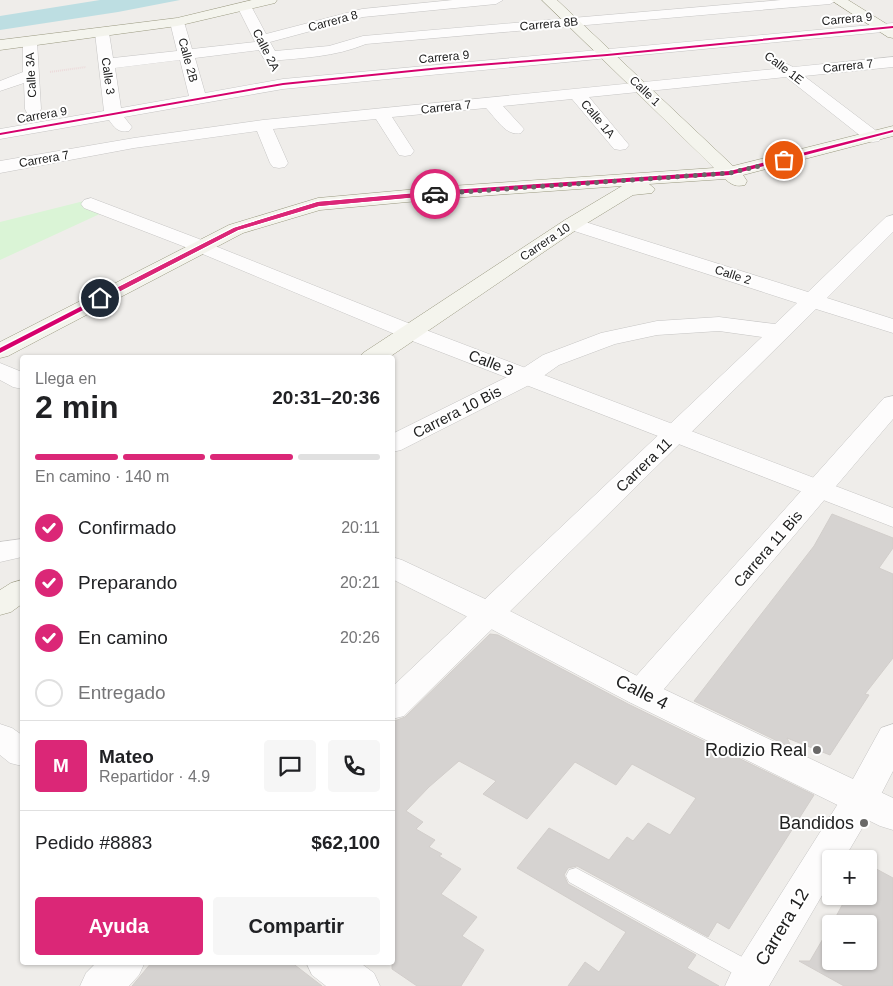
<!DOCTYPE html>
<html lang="es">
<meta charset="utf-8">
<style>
body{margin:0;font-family:Arial,sans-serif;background:#f6f6f6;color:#202124;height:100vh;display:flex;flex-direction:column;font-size:19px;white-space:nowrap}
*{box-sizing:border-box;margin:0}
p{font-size:16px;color:#757577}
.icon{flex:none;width:28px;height:28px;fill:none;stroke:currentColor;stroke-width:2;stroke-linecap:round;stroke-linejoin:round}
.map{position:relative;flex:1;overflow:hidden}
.details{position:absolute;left:20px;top:355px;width:375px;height:610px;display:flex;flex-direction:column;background:#fff;border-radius:5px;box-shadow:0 1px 4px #0004}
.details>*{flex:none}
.buttons{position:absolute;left:822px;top:850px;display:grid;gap:10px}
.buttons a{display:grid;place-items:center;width:55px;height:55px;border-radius:5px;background:#fff;box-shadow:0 1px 4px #0004;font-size:25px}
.pin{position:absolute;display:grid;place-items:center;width:42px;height:42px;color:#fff;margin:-21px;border:2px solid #fff;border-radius:50%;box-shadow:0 1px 5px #0007}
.courier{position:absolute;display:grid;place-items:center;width:50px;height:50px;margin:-25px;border:4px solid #db2777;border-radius:50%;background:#fff;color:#222;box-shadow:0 1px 6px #0007}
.summary em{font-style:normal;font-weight:700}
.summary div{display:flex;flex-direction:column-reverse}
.summary{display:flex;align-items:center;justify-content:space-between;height:85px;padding:0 15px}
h1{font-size:32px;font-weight:700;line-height:38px}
.bar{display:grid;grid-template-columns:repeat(4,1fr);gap:8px 5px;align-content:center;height:60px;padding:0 15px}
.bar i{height:6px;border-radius:4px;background:#e0e0e0}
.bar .current{background:#db2777}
.bar p{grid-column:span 4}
.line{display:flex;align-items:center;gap:12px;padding:0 15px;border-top:1px solid #e0e0e0}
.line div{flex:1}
.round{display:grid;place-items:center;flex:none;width:52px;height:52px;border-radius:5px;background:#f6f6f6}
ol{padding:0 15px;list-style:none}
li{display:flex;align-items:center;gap:15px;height:55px}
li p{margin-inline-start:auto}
li .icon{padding:5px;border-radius:50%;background:#db2777;color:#fff;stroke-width:4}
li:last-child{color:#757577}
li i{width:28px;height:28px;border:2px solid #e0e0e0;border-radius:50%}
.button{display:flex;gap:10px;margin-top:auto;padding:10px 15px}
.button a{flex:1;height:58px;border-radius:5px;background:#db2777;color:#fff;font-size:20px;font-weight:700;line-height:58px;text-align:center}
.button a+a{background:#f6f6f6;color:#202124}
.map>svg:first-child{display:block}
</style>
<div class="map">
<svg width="893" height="986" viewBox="0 0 893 986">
<rect width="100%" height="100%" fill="#efedea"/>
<path fill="#daf4d6" d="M92 199 104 212 0 260V222Z"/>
<path fill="#bddee2" d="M100 0H180L118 12 0 30V16Z"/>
<path fill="#d6d3d1" stroke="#d2cecb" d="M832 514 893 538V548L879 568 893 574V658L865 694 869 695 830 755 787 738 792 748 694 701 814 546Z
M490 634 498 635 628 704 814 795 729 929 717 922 708 937 577 866 568 868 564 875 568 884 696 955 687 968 719 986H568L585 962 599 972 626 932 517 868 549 828 609 860 627 837 633 841 648 823 670 835 696 798 632 764 616 785 575 762 527 819 483 794 496 781 459 761 429 787 406 811 423 822 416 829 435 840 429 847 442 854 439 856 461 869 441 894 477 917 462 936 484 950 461 986H417L392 969V722L405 717Z
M869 865 893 878V986H844L799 961H810L831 925V961H869V924H832L847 896H869Z
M152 962H291L322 986H132Z"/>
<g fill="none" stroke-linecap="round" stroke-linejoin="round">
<defs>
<path id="service" d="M576 868 759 966 762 973 759 980 752 982 745 980 569 882 566 876 569 870Z"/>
<path id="minor" d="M453 0H503L496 4 363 17 270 42 275 51 329 46 363 36 781 0H837L830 4 366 44C335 57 302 58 269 61L264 59 259 50 195 58 205 93 283 79 893 23V31L283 89 124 117 132 127 129 131C118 133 115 128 109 120L0 139V129L104 111 95 33 97 30H107L109 33 113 58 177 51 170 22 172 19H182L184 22 192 49 255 42 237 6 244 2 251 6 266 34 362 9ZM180 60 189 96 121 108 115 68Z
M30 37 35 38 37 41 41 109 39 113H27L25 109 24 83 0 91V81L23 72V41L25 38Z
M893 57V67L804 76 879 133 882 137 879 141 873 142 867 141 786 77 589 97 629 145 626 149 620 150 614 149 572 99 503 106 524 129 521 133C506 137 496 118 486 108L392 117 414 151 411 155 405 156 399 155 376 119 273 129 288 163 285 167 279 168 273 167 270 163 257 131 134 148 0 173V161L134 138 263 120 775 69 773 66 775 63 781 61 793 67Z
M91 198 207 242 210 246 207 250 200 252 193 250 84 208 81 204 84 200Z
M893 215V232L827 298 893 319V333L816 309 404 716 392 719V687L762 337 719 331 657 335 615 344 559 365 535 382 401 450 392 452V434L517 372 543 355 601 333 657 321 719 317 775 324 797 303 565 228 562 224 565 220 572 218 579 220 808 292 886 217Z
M893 396V419L653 702 641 705 629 702 624 693 629 684 884 398Z
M22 539V557L0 562V542Z
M0 724 12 728 22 735V766L10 763 0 755Z
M893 724V771L874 808 844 859H831V880L769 986H725L731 973 848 788 881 728Z
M97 962H145L139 975 129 986H80L86 973Z
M306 962H359L374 973 380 986H326L312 975Z"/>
<path id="tertiary" d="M200 240 418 327 893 508V527L402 337 193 250 190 246 193 242Z
M0 363 22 372V389L13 387 0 380Z
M392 557 402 560 500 606 653 684 893 798V830L880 826 629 702 478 622 392 579Z"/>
<path id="secondary" d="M252 0H277L275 3 177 26 0 50V40L177 18Z
M542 0H557L733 166 893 126V136L743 175 747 181 745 185C736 187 732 185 725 179L649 184 655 189 652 193 633 195 579 228 388 358H359L363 353 565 220 622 186 451 198 320 210 243 233 8 356 0 358V342L229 225 318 198 451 186 714 168Z
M831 0H848L893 28V38L888 37Z
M22 580V604L11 612 0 615V590L11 583Z"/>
</defs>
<use href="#service" stroke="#c6c5c4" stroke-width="1"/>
<use href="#minor" stroke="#c6c5c4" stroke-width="1"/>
<use href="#tertiary" stroke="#c6c5c4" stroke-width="1"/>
<use href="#secondary" stroke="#9a9981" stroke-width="1"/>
<path stroke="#ecdbdb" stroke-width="2" stroke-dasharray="1 1" stroke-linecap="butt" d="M50 72 86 67"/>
<use href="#service" fill="#fdfcfc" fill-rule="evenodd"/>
<use href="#minor" fill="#fdfcfc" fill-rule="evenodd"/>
<use href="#tertiary" fill="#fdfcfc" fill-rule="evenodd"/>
<use href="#secondary" fill="#f4f4ed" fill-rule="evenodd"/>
<defs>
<path id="cycleway" d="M893 26V28L607 56 441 69 283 85 0 135V133L283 83 441 67 607 54Z
M893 130V132L730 175 451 194 318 206 238 230 0 353V348L234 228 318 202 451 190 730 171Z"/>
</defs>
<use href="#cycleway" stroke="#fff" stroke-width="3"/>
<use href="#cycleway" fill="#d6006c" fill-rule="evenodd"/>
</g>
<path fill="#db2777" d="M435 192 437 195 319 206 238 230 103 300 97 298 234 228 318 202Z"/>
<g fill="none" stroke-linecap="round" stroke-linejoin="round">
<path stroke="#696867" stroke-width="5" stroke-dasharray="0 9" d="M435 194 730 173 784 160"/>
</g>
<g fill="#696867" stroke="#fff" stroke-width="2">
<circle cx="817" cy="750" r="5"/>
<circle cx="864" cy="823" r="5"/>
</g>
<g text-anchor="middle" stroke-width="4" stroke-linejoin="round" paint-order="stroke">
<g font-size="12" fill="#212121" stroke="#fff">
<text transform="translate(847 19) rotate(-5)" y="4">Carrera 9</text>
<text transform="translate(333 21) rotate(-15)" y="4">Carrera 8</text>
<text transform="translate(549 24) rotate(-5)" y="4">Carrera 8B</text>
<text transform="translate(266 50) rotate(63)" y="4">Calle 2A</text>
<text transform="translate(444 57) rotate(-5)" y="4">Carrera 9</text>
<text transform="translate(188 60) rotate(75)" y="4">Calle 2B</text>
<text transform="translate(848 66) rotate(-6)" y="4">Carrera 7</text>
<text transform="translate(784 68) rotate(37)" y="4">Calle 1E</text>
<text transform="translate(31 75) rotate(-93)" y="4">Calle 3A</text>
<text transform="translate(108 76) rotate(82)" y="4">Calle 3</text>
<text transform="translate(645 91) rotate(44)" y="4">Calle 1</text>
<text transform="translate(446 107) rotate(-6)" y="4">Carrera 7</text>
<text transform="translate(42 115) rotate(-10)" y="4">Carrera 9</text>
<text transform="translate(598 119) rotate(50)" y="4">Calle 1A</text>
<text transform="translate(44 159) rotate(-10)" y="4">Carrera 7</text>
<text transform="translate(545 242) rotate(-34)" y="4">Carrera 10</text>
<text transform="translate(733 275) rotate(18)" y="4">Calle 2</text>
</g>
<g font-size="15" fill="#212121" stroke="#fff">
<text transform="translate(491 363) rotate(21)" y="5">Calle 3</text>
<text transform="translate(457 412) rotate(-27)" y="5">Carrera 10 Bis</text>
<text transform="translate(644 465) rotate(-44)" y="5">Carrera 11</text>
<text transform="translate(768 549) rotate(-49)" y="5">Carrera 11 Bis</text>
</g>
<g font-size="18" fill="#212121" stroke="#fff">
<text transform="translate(642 692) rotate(27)" y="6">Calle 4</text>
<text transform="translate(782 927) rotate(-59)" y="6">Carrera 12</text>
</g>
<g font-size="18" fill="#212121" stroke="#fff" text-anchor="end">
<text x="807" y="756">Rodizio Real</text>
<text x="854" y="829">Bandidos</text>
</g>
</g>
</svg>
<div class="buttons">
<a>+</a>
<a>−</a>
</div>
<div class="pin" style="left:784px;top:160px;background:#ea580c"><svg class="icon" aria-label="bag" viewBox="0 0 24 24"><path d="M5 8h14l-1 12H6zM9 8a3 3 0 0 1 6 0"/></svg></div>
<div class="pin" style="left:100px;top:298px;background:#1f2937"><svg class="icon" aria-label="home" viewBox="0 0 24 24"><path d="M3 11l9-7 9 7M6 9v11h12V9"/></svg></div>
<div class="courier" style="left:435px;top:194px"><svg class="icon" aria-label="car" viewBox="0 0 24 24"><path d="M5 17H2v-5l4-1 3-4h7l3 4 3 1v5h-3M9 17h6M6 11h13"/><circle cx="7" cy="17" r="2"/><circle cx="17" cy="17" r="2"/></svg></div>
<section class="details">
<div class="summary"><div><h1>2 min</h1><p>Llega en</p></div><em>20:31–20:36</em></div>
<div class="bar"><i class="current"></i><i class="current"></i><i class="current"></i><i></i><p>En camino · 140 m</p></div>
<ol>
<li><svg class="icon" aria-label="check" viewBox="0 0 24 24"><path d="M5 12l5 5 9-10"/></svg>Confirmado<p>20:11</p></li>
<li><svg class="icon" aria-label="check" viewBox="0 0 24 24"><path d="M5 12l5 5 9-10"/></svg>Preparando<p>20:21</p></li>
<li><svg class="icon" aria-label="check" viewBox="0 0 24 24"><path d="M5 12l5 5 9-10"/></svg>En camino<p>20:26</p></li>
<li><i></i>Entregado</li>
</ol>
<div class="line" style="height:90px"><b class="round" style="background:#db2777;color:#fff">M</b><div><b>Mateo</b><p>Repartidor · 4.9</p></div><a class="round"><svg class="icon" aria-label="chat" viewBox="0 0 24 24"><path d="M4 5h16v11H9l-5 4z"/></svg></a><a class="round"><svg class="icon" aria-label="phone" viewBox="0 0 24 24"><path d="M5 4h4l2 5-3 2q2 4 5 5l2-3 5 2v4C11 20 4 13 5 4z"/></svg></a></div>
<div class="line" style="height:65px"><div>Pedido #8883</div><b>$62,100</b></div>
<div class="button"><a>Ayuda</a><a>Compartir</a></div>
</section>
</div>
